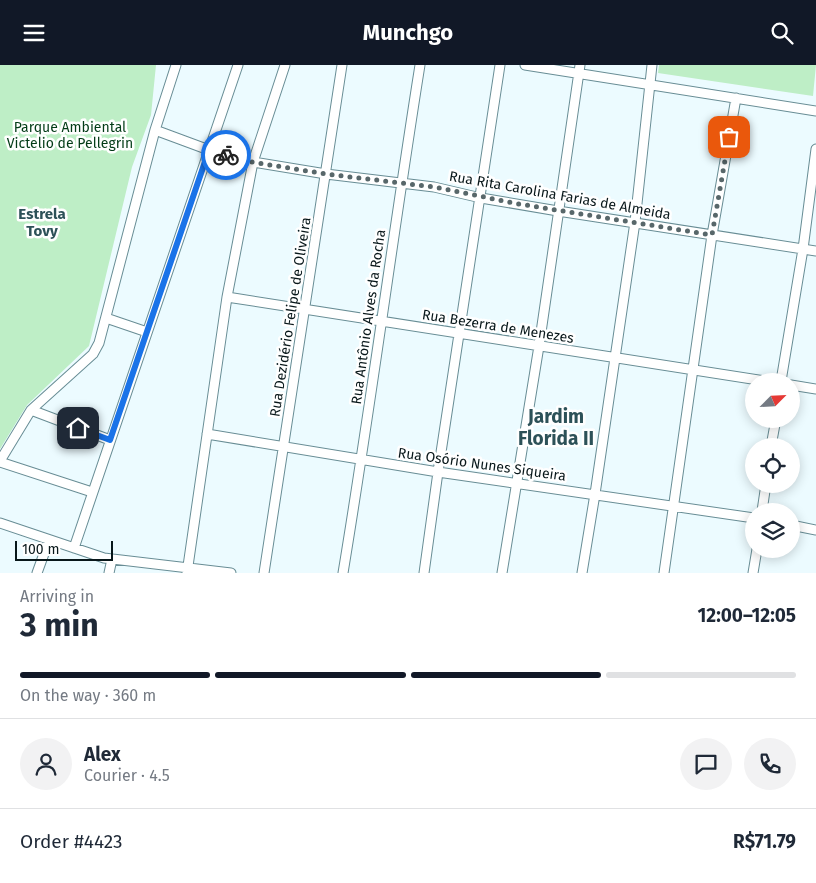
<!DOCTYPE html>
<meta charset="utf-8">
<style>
body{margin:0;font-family:"Fira Sans",sans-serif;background:#f2f2f3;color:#1f2937;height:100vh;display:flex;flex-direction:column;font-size:19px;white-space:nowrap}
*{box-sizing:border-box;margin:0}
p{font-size:16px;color:#747a83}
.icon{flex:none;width:28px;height:28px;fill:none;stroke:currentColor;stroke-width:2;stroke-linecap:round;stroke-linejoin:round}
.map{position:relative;height:508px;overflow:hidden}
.sheet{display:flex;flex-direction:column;background:#fff;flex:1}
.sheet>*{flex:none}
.needle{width:32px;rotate:66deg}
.buttons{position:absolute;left:745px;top:308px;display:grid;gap:10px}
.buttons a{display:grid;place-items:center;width:55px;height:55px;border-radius:50%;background:#fff;box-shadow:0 2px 12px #0003;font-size:25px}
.scale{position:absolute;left:15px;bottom:12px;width:98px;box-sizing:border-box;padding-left:5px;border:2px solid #08171a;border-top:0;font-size:14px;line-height:18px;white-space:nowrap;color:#08171a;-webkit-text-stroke:4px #fff;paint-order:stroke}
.pin{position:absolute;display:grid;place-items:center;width:42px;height:42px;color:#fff;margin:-21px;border-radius:10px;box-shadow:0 2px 8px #0006}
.courier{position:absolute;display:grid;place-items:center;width:50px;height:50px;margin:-25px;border:4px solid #1a73e8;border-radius:50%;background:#fff;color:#222;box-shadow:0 1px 6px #0007}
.overview em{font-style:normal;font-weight:700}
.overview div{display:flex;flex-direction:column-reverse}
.overview{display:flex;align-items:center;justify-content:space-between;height:85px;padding:0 20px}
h1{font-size:32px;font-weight:700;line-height:38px}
.bar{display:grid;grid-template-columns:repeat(4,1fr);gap:8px 5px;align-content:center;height:60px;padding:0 20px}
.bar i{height:6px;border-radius:4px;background:#e0e1e3}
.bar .selected{background:#111827}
.bar p{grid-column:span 4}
.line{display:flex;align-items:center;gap:12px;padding:0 20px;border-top:1px solid #e0e1e3}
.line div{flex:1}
.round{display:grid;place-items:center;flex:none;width:52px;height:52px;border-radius:26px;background:#f2f2f3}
header{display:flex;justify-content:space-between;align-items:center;height:65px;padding:0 20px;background:#111827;color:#fff;font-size:22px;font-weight:700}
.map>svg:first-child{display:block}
</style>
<header><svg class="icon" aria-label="menu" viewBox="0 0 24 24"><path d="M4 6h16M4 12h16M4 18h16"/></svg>Munchgo<svg class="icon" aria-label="search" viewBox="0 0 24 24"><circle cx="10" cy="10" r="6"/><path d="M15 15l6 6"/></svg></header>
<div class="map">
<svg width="816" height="508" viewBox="0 0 816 508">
<rect width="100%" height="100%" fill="#ecfbff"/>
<path fill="#beeec6" d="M0 0H156L151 50 132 102 89 281 27 340 0 384Z
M659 0H816L813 31 658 8Z"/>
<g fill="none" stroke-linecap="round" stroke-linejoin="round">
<defs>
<path id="minor" d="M525 0 816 46
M155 65 209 85 253 97 326 109 434 122 481 133 558 146 816 186
M227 232 765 316
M106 253 147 267
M781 316 803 184 816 84
M791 320 816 324
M31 345 110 375
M207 369 438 407 754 453
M771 381 776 354
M0 396 31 345 93 289 99 278 155 65 176 0
M0 397 92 427
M762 446 766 419
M0 458 104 493 231 508
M791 460 816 465
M74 483 238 0
M37 508 49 475
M109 508 112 494
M187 508 227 232 253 97 285 0
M264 508 342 0
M343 508C371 339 393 169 420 0
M424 508 438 407 500 0
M502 508 539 281 580 0
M582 508 595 429 635 157 652 0
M664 508 712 170 736 33
M753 508 757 484"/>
</defs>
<use href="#minor" stroke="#688d95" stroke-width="11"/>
<use href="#minor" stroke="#fff" stroke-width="9"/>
</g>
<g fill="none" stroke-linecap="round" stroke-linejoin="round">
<path stroke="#58676a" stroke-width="5" stroke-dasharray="0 9" d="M226 90 252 97 326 109 434 122 519 139 712 170 729 72"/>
<path stroke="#1a73e8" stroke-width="6" d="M78 363 110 375 209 85 226 90"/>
</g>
<g text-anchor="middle" stroke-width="5" stroke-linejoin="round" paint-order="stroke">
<g font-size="14" fill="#023b16" stroke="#fff">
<text x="70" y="67">Parque Ambiental<tspan x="70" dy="16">Victelio de Pellegrin</tspan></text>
</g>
<g font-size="14" fill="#08171a" stroke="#fff">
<text transform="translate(560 130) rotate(10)" y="5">Rua Rita Carolina Farias de Almeida</text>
<text transform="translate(290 252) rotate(-81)" y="5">Rua Dezidério Felipe de Oliveira</text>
<text transform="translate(368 252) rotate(-82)" y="5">Rua Antônio Alves da Rocha</text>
<text transform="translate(498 261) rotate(9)" y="5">Rua Bezerra de Menezes</text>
<text transform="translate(482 399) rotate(8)" y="5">Rua Osório Nunes Siqueira</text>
</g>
<g font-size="15" font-weight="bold" fill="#2d5158" stroke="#fff">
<text x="42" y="154">Estrela<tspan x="42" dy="17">Tovy</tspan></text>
</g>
<g font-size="19" font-weight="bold" fill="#2d5158" stroke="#fff">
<text x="556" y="358">Jardim<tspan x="556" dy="22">Florida II</tspan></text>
</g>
</g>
</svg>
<div class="buttons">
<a><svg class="needle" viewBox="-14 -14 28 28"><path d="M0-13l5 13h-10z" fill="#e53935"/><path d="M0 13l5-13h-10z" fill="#747a83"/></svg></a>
<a><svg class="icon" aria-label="locate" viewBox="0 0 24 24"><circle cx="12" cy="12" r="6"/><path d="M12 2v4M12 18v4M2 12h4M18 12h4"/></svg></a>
<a><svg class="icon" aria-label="layers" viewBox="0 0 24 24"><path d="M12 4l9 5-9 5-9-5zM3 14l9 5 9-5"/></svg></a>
</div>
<div class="scale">100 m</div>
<div class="pin" style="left:729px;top:72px;background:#ea580c"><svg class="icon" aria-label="bag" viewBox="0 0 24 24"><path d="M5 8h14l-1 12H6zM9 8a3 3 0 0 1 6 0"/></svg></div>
<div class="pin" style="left:78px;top:363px;background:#1f2937"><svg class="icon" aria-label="home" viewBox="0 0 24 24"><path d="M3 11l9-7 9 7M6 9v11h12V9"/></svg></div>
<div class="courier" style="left:226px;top:90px"><svg class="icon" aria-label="bike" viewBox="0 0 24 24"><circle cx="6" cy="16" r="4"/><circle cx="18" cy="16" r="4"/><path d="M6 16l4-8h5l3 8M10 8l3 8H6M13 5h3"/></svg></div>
</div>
<section class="sheet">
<div class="overview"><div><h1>3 min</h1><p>Arriving in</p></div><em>12:00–12:05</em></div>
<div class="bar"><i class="selected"></i><i class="selected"></i><i class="selected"></i><i></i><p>On the way · 360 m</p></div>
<div class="line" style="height:90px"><a class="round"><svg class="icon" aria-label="person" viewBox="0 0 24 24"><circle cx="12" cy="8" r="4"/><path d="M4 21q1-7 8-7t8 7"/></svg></a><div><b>Alex</b><p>Courier · 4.5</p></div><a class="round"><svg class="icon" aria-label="chat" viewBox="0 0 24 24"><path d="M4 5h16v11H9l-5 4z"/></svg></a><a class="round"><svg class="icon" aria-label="phone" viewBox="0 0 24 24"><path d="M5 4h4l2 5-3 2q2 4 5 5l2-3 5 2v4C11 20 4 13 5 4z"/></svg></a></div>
<div class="line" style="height:65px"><div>Order #4423</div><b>R$71.79</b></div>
</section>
